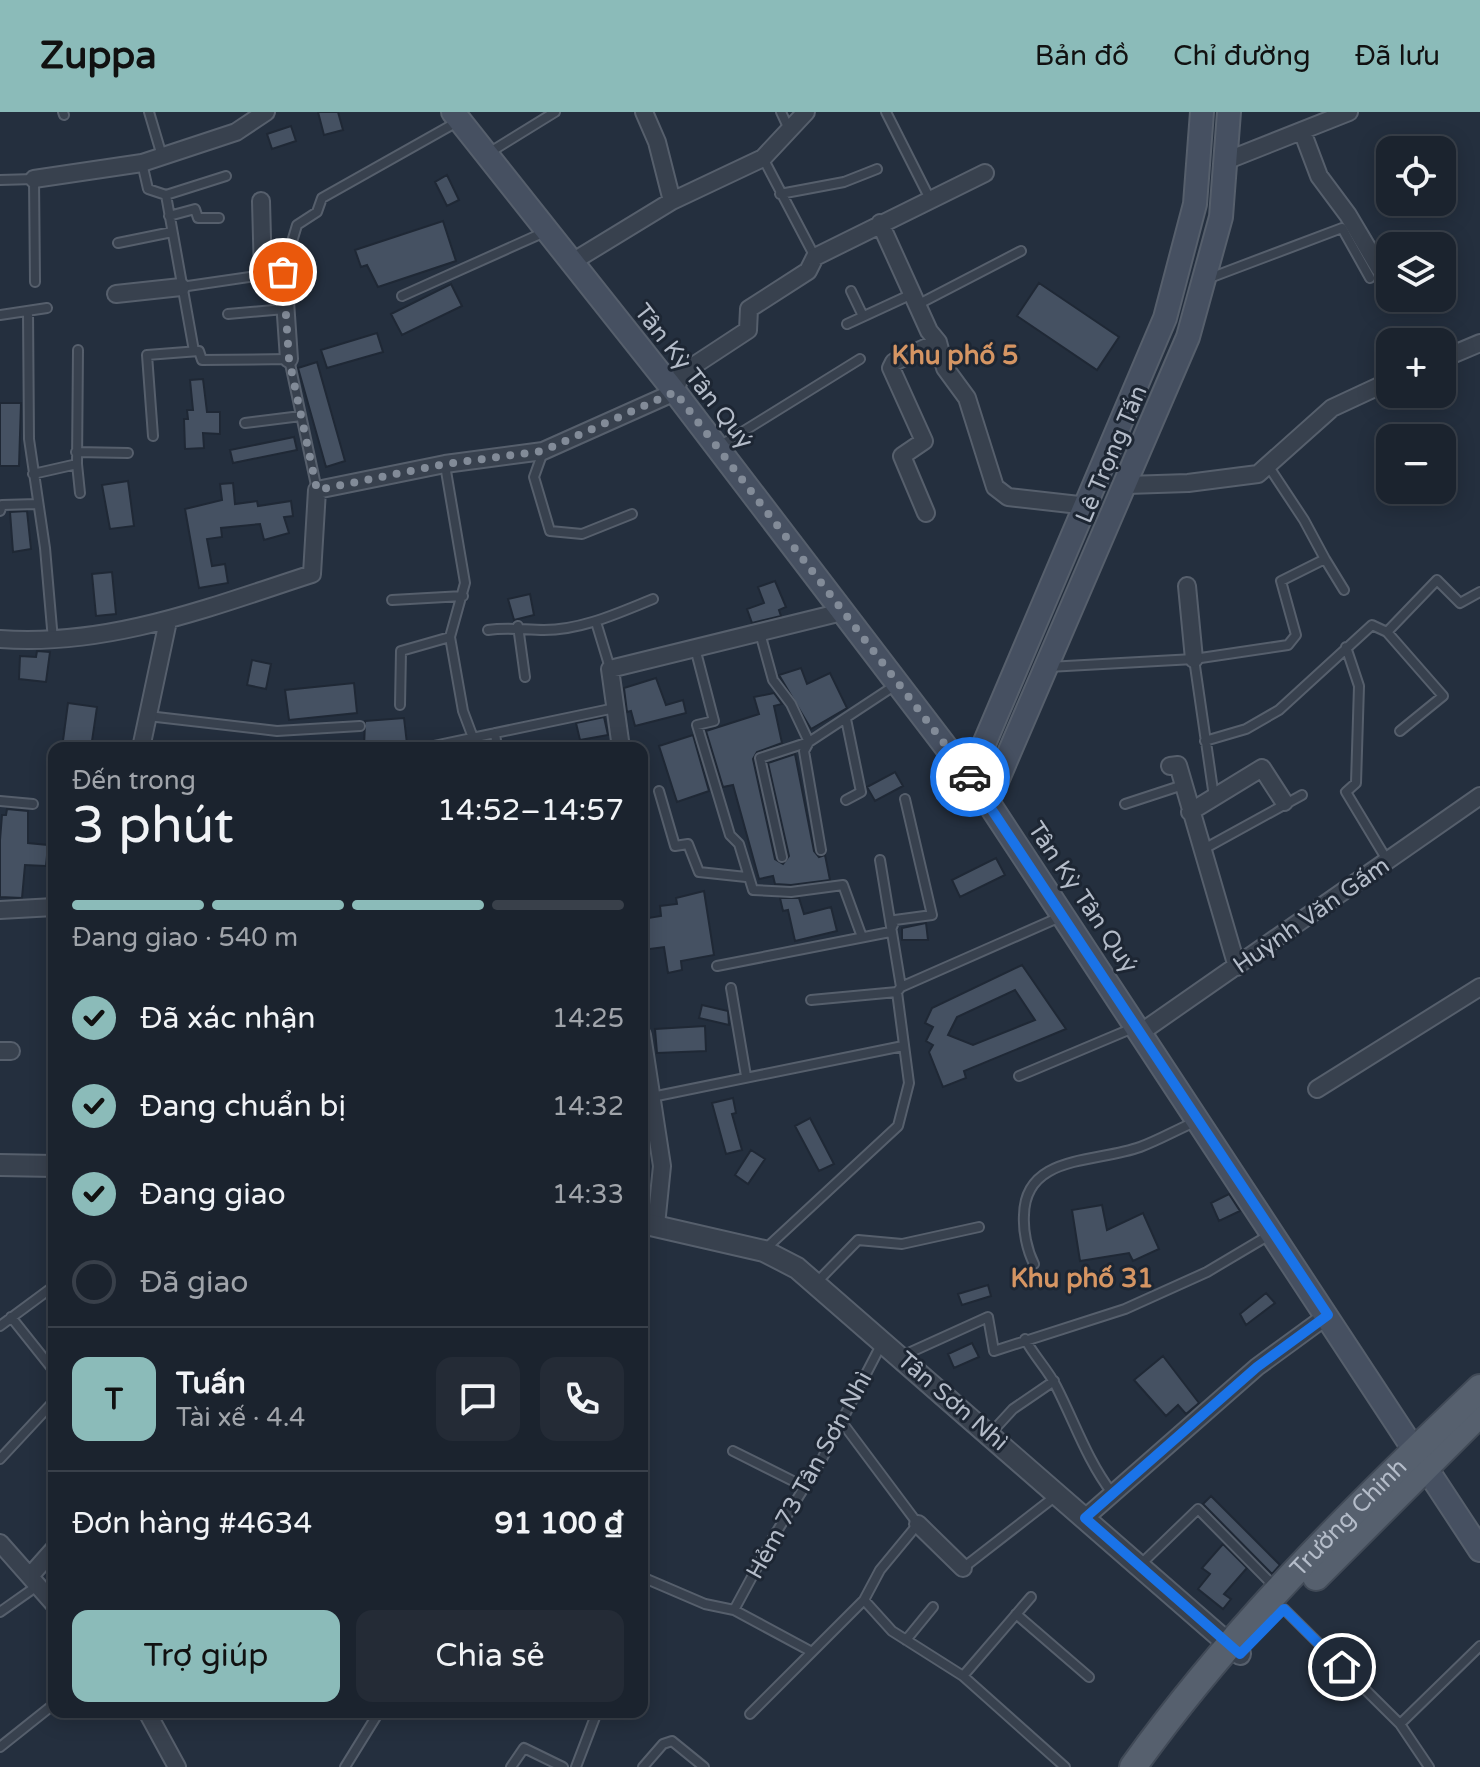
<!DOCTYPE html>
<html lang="vi">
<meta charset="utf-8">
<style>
body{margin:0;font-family:"Varela Round",sans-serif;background:#242b36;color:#f1f3f6;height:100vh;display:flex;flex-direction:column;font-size:30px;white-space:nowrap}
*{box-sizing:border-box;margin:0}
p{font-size:26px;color:#a0a4aa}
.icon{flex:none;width:44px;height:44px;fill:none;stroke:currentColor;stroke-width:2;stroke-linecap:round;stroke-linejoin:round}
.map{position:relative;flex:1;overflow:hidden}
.drawer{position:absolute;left:48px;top:630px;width:600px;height:976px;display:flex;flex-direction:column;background:#1b232e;border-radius:16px;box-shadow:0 4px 20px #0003,0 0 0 2px #39404a}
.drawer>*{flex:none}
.controls{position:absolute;left:1376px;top:24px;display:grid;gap:16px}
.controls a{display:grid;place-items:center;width:80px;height:80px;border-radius:16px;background:#1b232e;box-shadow:0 4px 20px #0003,0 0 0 2px #39404a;font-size:40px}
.pin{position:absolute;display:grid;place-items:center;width:68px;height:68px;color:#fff;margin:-34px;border:4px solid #fff;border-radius:50%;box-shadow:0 2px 8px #0007}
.courier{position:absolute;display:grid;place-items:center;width:80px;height:80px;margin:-40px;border:6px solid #1a73e8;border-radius:50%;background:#fff;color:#222;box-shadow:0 2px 10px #0007}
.head em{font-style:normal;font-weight:600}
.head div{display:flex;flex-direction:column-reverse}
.head{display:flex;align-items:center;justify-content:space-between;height:136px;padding:0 24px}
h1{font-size:52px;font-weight:600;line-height:60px}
.bar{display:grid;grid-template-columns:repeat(4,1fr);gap:12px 8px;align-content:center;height:96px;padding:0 24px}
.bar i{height:10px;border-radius:6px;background:#39404a}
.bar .on{background:#8bbbb9}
.bar p{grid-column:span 4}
.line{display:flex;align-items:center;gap:20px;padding:0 24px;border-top:2px solid #39404a}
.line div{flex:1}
.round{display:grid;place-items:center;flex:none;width:84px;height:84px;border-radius:16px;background:#242b36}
ol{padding:0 24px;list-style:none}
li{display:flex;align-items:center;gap:24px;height:88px}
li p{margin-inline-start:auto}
li .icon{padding:8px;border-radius:50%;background:#8bbbb9;color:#111;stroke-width:4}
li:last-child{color:#a0a4aa}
li i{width:44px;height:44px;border:4px solid #39404a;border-radius:50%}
.cta{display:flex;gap:16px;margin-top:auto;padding:16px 24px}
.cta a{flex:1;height:92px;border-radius:16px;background:#8bbbb9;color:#111;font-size:32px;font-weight:600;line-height:92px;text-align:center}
.cta a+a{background:#242b36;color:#f1f3f6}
header{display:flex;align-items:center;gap:48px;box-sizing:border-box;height:112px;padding:0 40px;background:#8bbbb9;color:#111}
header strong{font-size:38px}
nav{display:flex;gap:44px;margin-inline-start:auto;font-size:28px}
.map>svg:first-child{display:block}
</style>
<header>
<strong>Zuppa</strong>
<nav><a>Bản đồ</a><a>Chỉ đường</a><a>Đã lưu</a></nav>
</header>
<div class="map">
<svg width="1480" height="1655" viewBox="0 0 1480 1655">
<rect width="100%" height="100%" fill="#242f3e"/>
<path fill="#455162" stroke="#1f2835" stroke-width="2" fill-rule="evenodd" d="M318 0H338L343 18 324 23Z
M291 14 296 29 272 37 267 22Z
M447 63 459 88 447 94 435 70Z
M443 109 456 149 378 175 367 153 361 155 355 138Z
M1039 171 1119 225 1097 258 1017 204Z
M451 172 462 194 402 223 391 202Z
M377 221 383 240 327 256 321 238Z
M317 250 345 349 326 355 298 256Z
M203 267 207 300H220V322L203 321 204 336 185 337 184 307H188L187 298H193L190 268Z
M0 291H21L19 354H0Z
M294 325 297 338 233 351 230 338Z
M128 369 134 414 110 417 102 373Z
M233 371 235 392 257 389 258 394 291 389 293 404 284 405 289 421 264 428 260 412 221 416 222 425 207 427 212 454 225 452 228 471 199 476 185 397 222 388 220 372Z
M27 399 31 437 13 440 10 400Z
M112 460 116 502 96 504 92 462Z
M775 469 786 495 779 498 781 504 752 511 747 497 764 491 758 475Z
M530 482 534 503 514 508 508 487Z
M37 539 50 540 46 570 19 567 20 544 36 545Z
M252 548 271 552 266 577 247 573Z
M801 556 807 572 830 561 847 596 811 617 779 563Z
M656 566 666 593 683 588 686 601 635 614 631 599 627 600 624 576Z
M354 571 357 601 289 608 285 578Z
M774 581 782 592 774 594 782 631 757 640 753 647 775 747 783 752 789 744 768 651 795 642 814 739 819 745 825 743 830 768 791 773 775 772 773 764 759 767 733 673 723 675 706 619 759 602 754 585Z
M68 591 97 595 91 636H62Z
M604 605 608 623 580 628 576 611Z
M404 606 407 632 364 636 365 609Z
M693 623 709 679 677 690 659 634Z
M895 660 903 674 875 689 867 675Z
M7 697 28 699V731L48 733 46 754 25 753 22 786 0 785V728L2 703H6Z
M996 746 1005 763 960 785 952 768Z
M704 779 714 843 681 849 682 858 668 861 664 835 642 838V807L661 804 660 794 677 792 676 786Z
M780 786H799L804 802 831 795 837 819 795 829 788 798 783 799Z
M926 811 928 828H902V816Z
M1022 853 1066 917 964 959 966 966 943 975 929 940 933 933 926 929 933 915 925 911 932 896ZM1015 878 1035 908 973 933 948 923 957 905Z
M702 893 728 899 729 913 699 906Z
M705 914 706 939 657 941 655 917Z
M733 986 736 1001 732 1002 742 1038 726 1042 712 991Z
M810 1006 834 1052 819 1059 795 1014Z
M751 1038 765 1047 748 1072 735 1063Z
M1229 1082 1240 1099 1219 1109 1211 1091Z
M1102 1093 1107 1118 1143 1101 1159 1137 1133 1149 1129 1141 1080 1149 1072 1098Z
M988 1173 991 1184 962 1193 958 1182Z
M1266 1181 1275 1191 1246 1213 1240 1202Z
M972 1231 979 1245 954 1256 948 1242Z
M1163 1244 1199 1291 1186 1302 1178 1293 1166 1304 1134 1268Z
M1211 1384 1280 1453 1272 1462 1203 1392Z
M1223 1432 1247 1456 1224 1482 1231 1487 1223 1497 1198 1477 1210 1462 1202 1456Z"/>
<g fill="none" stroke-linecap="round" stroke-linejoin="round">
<defs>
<path id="service" d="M63 0 64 3
M149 0 162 44
M781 0 788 15
M886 0 930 87
M487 42 555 0
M763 46 815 145
M142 51 148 77 166 83 194 239
M0 68 34 67 35 170
M780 82 844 70 877 57
M166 83 226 64
M169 104 195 97 198 106H219
M118 131 172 120
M1207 167 1342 116 1370 166
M181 175 283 160 297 113 317 100 322 86 457 10
M851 179 863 204
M402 184 547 119
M917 193 1021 139
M28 199 29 327 45 436 53 528
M228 202 285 197
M0 203 47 196
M847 212 912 182
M245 311 301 304
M153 324 147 243 199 239 202 248 289 247 317 378
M718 335 860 247
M76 340 128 341
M543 340 534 365 550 419 582 422 632 402
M77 352 80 381
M445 353 465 471 450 525 463 599 472 623
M33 362 77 352 78 238
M0 399 2 393 37 392
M1325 447 1344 478
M392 488 463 484
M596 510 610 556
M518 514 525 565
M488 518C508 515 525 518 544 518 582 518 618 501 653 487
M1387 520 1443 584 1400 619
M760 521 773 568 791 592 809 630 804 639 821 738
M1346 535 1359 574 1356 671 1346 680 1387 748
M695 536 714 609 697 613 730 723 739 732 753 778 791 780 843 773 862 825
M1194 547 1214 685
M1048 555 1194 547 1288 533 1296 523 1281 469 1325 447 1304 408 1269 355
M400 593 401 539 450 525
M148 604 277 619 360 614
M846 607 861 680 846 688
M495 621 497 636
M1205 629 1246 617 1279 598 1372 513 1387 520 1437 468 1460 491 1480 480
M424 636 615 596
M659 679 675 734 688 732 699 760 746 765
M0 689 33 692
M1125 692 1183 673
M1202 738 1302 683
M782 745 760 646 809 630 897 572
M880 748 901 875
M890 820 895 808 932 803 905 687
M717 854 890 820
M731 876 746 964
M811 888 897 880 901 875 1060 805
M1019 964 1133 916
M652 985 903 934
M764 1138 898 1014 909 971 897 880
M1034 1152C1027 1138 1023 1119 1024 1103 1025 1042 1096 1051 1140 1035 1159 1028 1178 1017 1197 1009
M816 1171 858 1128 902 1132 979 1115
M11 1205 54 1259
M0 1214 54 1174
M1025 1227C1034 1244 1048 1258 1056 1274 1075 1311 1087 1348 1112 1381
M902 1244 988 1205 994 1239 1125 1197 1207 1160 1271 1122
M841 1309 918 1412 880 1458 864 1488
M990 1322 1013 1297 1054 1269
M733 1339 805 1375
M0 1347 54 1289
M1140 1453 1198 1397 1275 1475
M963 1456 1057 1383
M642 1465 705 1492 734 1498 812 1540 864 1488 892 1519 963 1564 1065 1655
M642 1482 644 1476
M1284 1497 1400 1612 1480 1534
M734 1498 774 1424 822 1347 881 1233
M0 1500 37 1474
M1016 1502 1089 1565
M906 1528 933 1495
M963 1564 1031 1485
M750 1602 812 1540
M1400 1612 1429 1655
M0 1635 54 1592
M345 1655 379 1600
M511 1655 524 1636 563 1655
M576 1655 597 1600
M643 1655 663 1632 672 1629 704 1655"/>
<path id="minor" d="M644 0 657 30 672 89
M1302 19 1319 64 1348 103 1380 157
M1228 48 1349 0
M34 67 142 51 236 20 266 0
M261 89 263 163
M880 111 929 219 938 230 945 256 967 286 995 375 1008 385 1088 394
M572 150 672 89 763 46 806 0
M283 160 289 247
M116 182 181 175
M1442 247 1480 231
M1127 373 1188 371 1258 362 1332 296 1390 269
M926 401 902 344 924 329 891 256 894 250 938 230
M1187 474 1194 547
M0 527C109 535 210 495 312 462L317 378 445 352 543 339 675 280 681 262 748 218 749 197 808 159 815 145 985 61
M141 636 168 509
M621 636 610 557 842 500
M1170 654 1178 653 1237 855
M1190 700 1262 656 1284 690
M0 798 54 795
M1140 921 1480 684
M642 923 662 1054 656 1113
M0 939H11
M1317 977 1480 875
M1085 1406 1257 1255 1328 1203
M918 1412 963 1456
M0 1431 54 1492
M30 1464 54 1437
M147 1600 177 1655"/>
<path id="tertiary" d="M0 1053 54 1054
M642 1111 764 1139 797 1156 1240 1542"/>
<path id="secondary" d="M453 0 675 280 988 690 1480 1438
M970 665 1165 206 1195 92 1202 0
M988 690 1188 225 1221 105 1229 0"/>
<g id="primary">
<path d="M1316 1465 1475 1306"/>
<path id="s1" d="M1133 1655C1233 1515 1356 1394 1480 1276"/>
</g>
</defs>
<use href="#service" stroke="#565f6c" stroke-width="12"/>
<use href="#minor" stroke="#565f6c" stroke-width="20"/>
<use href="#tertiary" stroke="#565f6c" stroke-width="24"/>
<use href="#secondary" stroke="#565f6c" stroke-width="26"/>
<use href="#primary" stroke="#414a57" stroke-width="30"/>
<use href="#service" stroke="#38414e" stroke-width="8"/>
<use href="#minor" stroke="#38414e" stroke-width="16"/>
<use href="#tertiary" stroke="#38414e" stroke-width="20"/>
<use href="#secondary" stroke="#465061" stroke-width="22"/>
<use href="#primary" stroke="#56606e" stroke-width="26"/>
</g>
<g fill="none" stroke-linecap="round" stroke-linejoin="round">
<path stroke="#828b98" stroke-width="8" stroke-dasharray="0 14.4" d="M283 160 289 247 317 378 445 352 543 339 675 280 970 665"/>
<path stroke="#1a73e8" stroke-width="10" d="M970 665 1328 1203 1257 1255 1085 1406 1240 1542 1284 1497 1342 1555"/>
</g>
<g text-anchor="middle" stroke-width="6" stroke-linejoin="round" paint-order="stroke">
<g font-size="24" fill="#b4bcc9" stroke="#1d2633">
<text transform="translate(694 264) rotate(52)" y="8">Tân Kỳ Tân Quý</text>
<text transform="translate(1111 342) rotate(-67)" y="8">Lê Trọng Tấn</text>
<text transform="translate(1083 785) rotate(56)" y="8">Tân Kỳ Tân Quý</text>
<text transform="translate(1311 803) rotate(-35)" y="8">Huỳnh Văn Gấm</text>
<text transform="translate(953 1289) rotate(41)" y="8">Tân Sơn Nhì</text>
<text transform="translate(809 1363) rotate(-61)" y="8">Hẻm 73 Tân Sơn Nhì</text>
<text dy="8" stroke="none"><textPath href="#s1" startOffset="330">Trường Chinh</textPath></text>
</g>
<g font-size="26" font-weight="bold" fill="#d59563" stroke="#1d2633">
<text x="955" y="252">Khu phố 5</text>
<text x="1082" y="1175">Khu phố 31</text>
</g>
</g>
</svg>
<div class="controls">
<a><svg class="icon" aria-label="locate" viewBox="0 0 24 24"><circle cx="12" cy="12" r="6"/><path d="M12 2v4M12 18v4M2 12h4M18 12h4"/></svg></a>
<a><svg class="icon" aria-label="layers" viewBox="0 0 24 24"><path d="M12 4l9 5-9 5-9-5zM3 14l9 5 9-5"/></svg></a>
<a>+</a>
<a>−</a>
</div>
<div class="pin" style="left:283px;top:160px;background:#ea580c"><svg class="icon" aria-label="bag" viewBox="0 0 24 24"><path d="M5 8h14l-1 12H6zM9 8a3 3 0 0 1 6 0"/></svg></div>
<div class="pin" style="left:1342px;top:1555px;background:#1f2937"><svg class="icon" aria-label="home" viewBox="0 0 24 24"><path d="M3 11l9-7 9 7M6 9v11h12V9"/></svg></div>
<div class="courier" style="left:970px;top:665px"><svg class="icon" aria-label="car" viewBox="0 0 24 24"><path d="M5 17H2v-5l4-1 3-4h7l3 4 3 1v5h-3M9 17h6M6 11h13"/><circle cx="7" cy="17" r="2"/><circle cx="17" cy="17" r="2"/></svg></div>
<section class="drawer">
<div class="head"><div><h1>3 phút</h1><p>Đến trong</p></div><em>14:52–14:57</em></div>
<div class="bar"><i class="on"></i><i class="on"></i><i class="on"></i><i></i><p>Đang giao · 540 m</p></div>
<ol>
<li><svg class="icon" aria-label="check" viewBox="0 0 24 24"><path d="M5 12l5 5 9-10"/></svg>Đã xác nhận<p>14:25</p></li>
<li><svg class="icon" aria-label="check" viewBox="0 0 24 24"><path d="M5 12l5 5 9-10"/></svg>Đang chuẩn bị<p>14:32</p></li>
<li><svg class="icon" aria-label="check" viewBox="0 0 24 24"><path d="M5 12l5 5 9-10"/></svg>Đang giao<p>14:33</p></li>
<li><i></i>Đã giao</li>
</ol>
<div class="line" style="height:144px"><b class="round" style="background:#8bbbb9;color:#111">T</b><div><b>Tuấn</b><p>Tài xế · 4.4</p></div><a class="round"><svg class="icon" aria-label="chat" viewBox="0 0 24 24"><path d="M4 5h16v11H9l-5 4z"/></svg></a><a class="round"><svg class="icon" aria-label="phone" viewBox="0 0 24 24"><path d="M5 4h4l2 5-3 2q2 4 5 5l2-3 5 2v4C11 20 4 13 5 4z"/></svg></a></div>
<div class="line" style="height:104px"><div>Đơn hàng #4634</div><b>91 100 ₫</b></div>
<div class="cta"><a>Trợ giúp</a><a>Chia sẻ</a></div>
</section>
</div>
